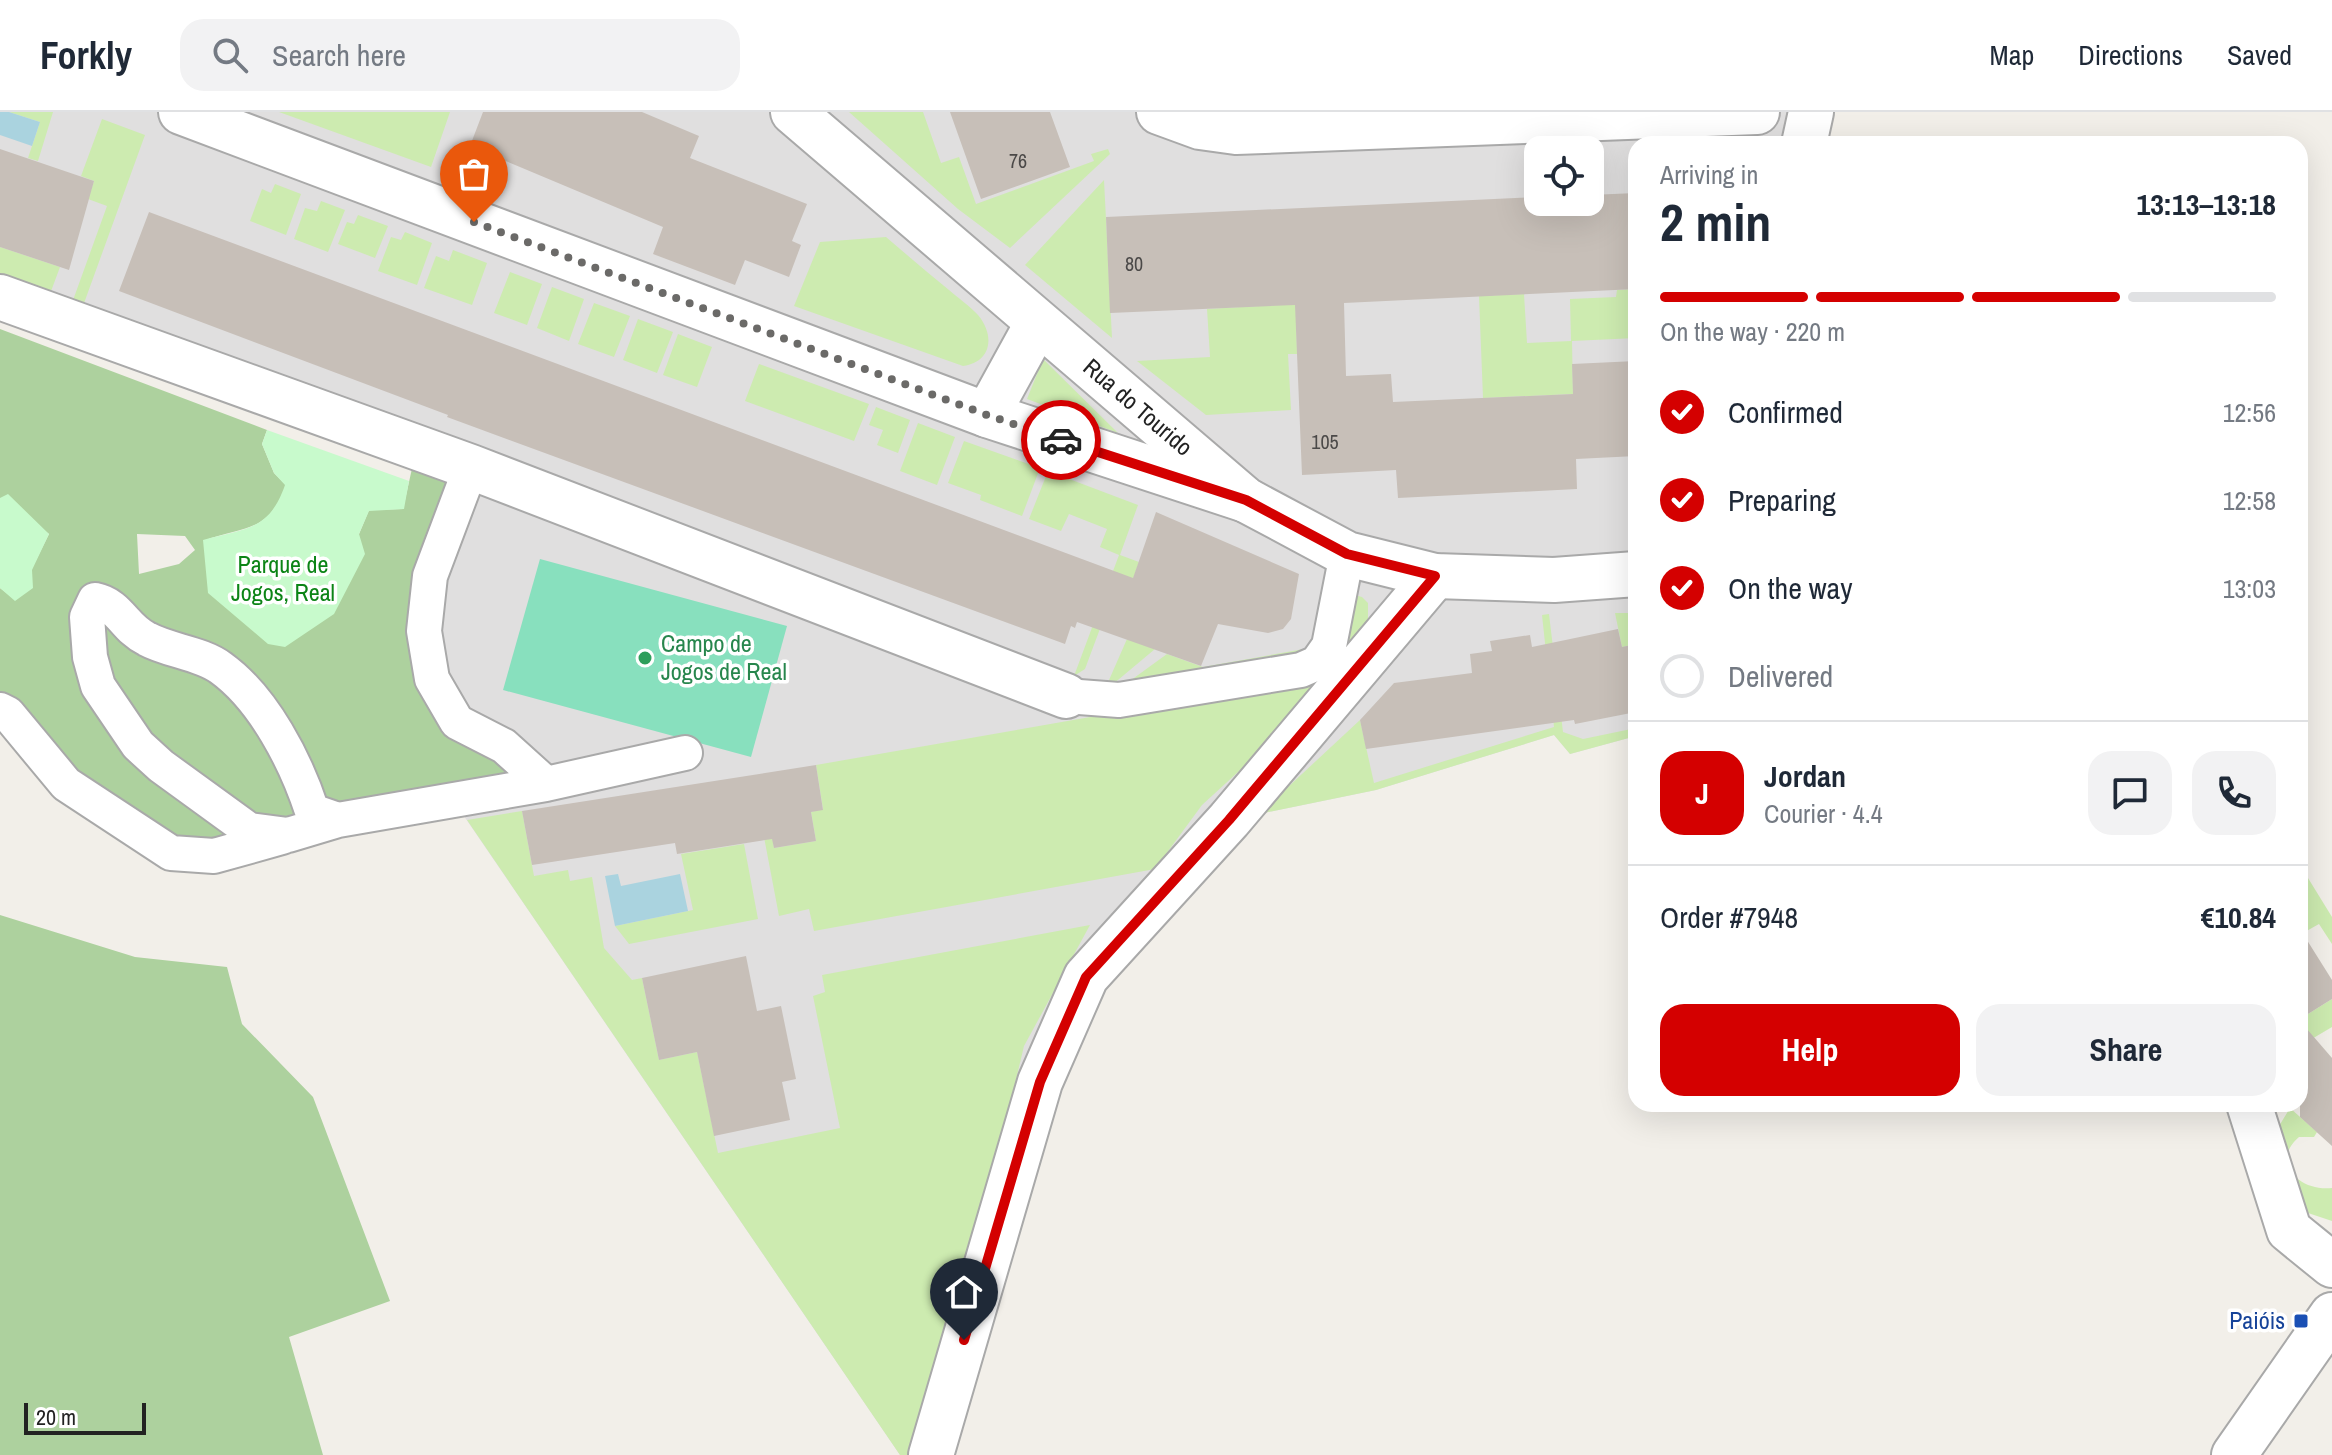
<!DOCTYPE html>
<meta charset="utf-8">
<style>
body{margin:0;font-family:"Archivo Narrow",sans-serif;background:#f2f2f3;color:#1f2937;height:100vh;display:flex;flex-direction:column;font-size:30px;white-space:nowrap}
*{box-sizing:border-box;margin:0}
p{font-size:26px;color:#747a83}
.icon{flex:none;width:44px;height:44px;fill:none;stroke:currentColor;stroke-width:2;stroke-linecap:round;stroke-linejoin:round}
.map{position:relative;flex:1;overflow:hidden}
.side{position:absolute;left:1628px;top:24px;width:680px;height:976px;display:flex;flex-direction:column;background:#fff;border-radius:24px;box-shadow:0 8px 32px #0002}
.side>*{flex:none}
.buttons{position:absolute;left:1524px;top:24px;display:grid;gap:16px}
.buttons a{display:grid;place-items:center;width:80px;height:80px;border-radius:16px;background:#fff;box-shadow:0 8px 32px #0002;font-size:40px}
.scale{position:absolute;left:24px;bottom:20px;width:122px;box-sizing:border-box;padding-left:8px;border:4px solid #222;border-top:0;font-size:22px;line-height:28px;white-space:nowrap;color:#222;-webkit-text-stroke:6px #fff;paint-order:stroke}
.pin{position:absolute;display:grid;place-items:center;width:68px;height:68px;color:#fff;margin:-82px -34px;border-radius:50% 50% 50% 0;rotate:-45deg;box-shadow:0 0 8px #0007}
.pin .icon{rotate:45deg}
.courier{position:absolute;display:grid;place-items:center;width:80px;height:80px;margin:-40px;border:6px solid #d40000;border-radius:50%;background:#fff;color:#222;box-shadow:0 2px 10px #0007}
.head em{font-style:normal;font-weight:700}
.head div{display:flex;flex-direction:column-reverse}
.head{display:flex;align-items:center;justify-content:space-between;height:136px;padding:0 32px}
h1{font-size:52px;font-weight:700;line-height:60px}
.bar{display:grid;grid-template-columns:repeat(4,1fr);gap:12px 8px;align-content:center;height:96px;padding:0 32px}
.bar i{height:10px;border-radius:6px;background:#e0e1e3}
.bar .on{background:#d40000}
.bar p{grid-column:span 4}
.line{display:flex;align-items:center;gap:20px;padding:0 32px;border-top:2px solid #e0e1e3}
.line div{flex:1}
.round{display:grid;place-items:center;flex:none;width:84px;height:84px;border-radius:24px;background:#f2f2f3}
ol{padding:0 32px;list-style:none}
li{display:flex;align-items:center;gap:24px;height:88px}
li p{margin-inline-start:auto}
li .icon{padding:8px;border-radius:50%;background:#d40000;color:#fff;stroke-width:4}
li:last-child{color:#747a83}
li i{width:44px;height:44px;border:4px solid #e0e1e3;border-radius:50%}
.primary-button{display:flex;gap:16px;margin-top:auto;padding:16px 32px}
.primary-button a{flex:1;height:92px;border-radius:24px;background:#d40000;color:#fff;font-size:32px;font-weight:700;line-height:92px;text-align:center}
.primary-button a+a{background:#f2f2f3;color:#1f2937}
header{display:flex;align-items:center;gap:48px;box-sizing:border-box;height:112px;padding:0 40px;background:#fff;border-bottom:2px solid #e0e1e3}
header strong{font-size:38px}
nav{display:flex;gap:44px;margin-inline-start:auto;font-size:28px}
.search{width:560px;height:72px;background:#f2f2f3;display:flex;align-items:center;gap:20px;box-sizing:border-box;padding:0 28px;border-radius:24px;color:#747a83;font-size:30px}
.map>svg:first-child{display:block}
</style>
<header>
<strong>Forkly</strong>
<div class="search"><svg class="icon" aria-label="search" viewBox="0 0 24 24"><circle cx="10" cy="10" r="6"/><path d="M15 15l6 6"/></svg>Search here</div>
<nav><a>Map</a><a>Directions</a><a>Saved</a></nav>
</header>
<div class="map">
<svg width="2332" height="1343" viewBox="0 0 2332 1343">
<rect width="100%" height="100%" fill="#f2efe9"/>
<path fill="#e0dfdf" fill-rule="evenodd" d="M0 0H1802L1796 32H1636V624L1570 642 1554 623 1376 678 1259 702 1086 866 900 1343 453 688 457 610 424 519 471 355 0 185ZM1538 38H1590V90H1538Z"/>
<path fill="#cdebb0" d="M9 0H53L38 49 28 46 40 10Z
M279 0H450L431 55Z
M849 0H923L941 51 959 45 976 92 1094 49 1091 42 1108 37 1110 42 1010 136 958 97Z
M102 7 145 23 83 194 72 191 107 94 88 87 94 69 81 64Z
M1104 68 1112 226 1025 153Z
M275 72 301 82 286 123 250 109 262 77 271 81Z
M321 89 345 98 328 140 294 127 305 96 317 99Z
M358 103 388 114 375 146 338 132 347 110 354 112Z
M405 120 432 131 417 173 378 159 391 125 401 128Z
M886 125C907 143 928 161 949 178 958 186 970 194 978 203 995 223 992 250 963 254L794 194 820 130Z
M0 135 60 155 50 182 0 164Z
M453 138 487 151 472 193 424 176 436 144 449 149Z
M510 160 542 172 527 213 494 201Z
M552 175 584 187 569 229 537 216Z
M1636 177V226L1572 229 1573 282 1483 286 1479 184 1524 182 1527 231 1571 229 1570 187 1616 185 1617 178Z
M594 191 630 204 614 245 578 232Z
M1296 192 1297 242H1288L1291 298 1206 303 1137 249 1210 245 1207 197Z
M638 207 673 220 657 261 623 248Z
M678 222 712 235 697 275 663 263Z
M1043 247 1118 321 1027 287Z
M759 252 869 292 854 329 745 289Z
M876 295 910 308 898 341 877 333 883 318 869 313Z
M918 311 955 325 937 373 900 359Z
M964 329 1040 356 1022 404 980 388 981 383 948 371Z
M1048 359 1138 393 1120 443 1139 450 1133 467 1120 463 1085 557 1074 564 1119 443 1100 435 1107 417 1069 402 1061 419 1029 407Z
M1351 482 1362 485 1368 491V513L1319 586 1202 693 1155 757 814 819 809 797 779 804 764 725 772 724 774 736 816 729 811 700 823 697 816 653 1319 565Z
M1615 501H1636V532L1622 535Z
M1549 502 1563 620 1583 627 1636 616V624L1570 642 1554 623 1376 678 1259 702 1360 608 1374 671 1554 615 1542 503Z
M1127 527 1155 537 1112 573 1109 568Z
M1315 535 1307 542 1116 579 1167 542 1203 555Z
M522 699 534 764 568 758 570 769 592 765 604 836 632 868 642 866 659 948 697 940 718 1041 840 1016 813 884 825 880 822 863 1090 813 1024 934 974 1144 913 1343H900L467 708Z
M744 732 758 807 629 832 615 814 693 798 681 742Z
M2300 753 2332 805V832L2319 812 2303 821 2300 816Z
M2332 887V915L2300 934V907Z
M2290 996 2317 1020 2314 1025H2299C2269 1051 2301 1080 2332 1076V1109L2308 1101 2291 1085 2279 1014Z"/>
<path fill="#add19e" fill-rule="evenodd" d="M0 217 267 318 262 332 274 361 286 373C268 422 246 413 203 429L359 422 369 398 403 397 413 352 464 375 430 464 432 567 546 672 171 741 0 598V476L16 488 49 422 0 386ZM137 422 185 424 195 438 179 452 139 462Z
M0 803 135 845 227 855 242 912 313 985 390 1189 289 1225 323 1343H0Z"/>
<path fill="#c8facc" d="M267 318 409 369 404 397 369 399 359 422 365 442 334 502 285 535 268 532 208 481 203 428C246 416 269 419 285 373L274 361 262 332Z
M8 382 49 422 32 458 33 476 15 489 0 476V386Z"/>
<path fill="#88e0be" d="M540 447 787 514 751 645 503 578Z"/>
<path fill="#aad3df" d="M0 0H9L40 10 32 34 0 23Z
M618 762 621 774 680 762 688 799 615 814 605 764Z"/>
<path fill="#c7bfb8" d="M483 0H642L699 24 690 46 807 92 792 129 801 133 789 165 745 148 735 173 653 142 663 115 470 34Z
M950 0H1050L1070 55 981 87Z
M0 37 94 69 69 158 0 135Z
M1636 81V177L1344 191 1346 264 1391 262 1393 290 1573 282 1572 252 1636 249V344L1576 347 1577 377 1398 386 1396 358 1302 363 1295 193 1110 201 1106 105 1538 85V90H1590V83Z
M149 100 1133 466 1156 400 1299 462 1291 507 1283 517 1268 521 1218 512 1201 554 1077 510 1075 516 1071 514 1065 532 447 305 448 303 119 179Z
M1618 517 1622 535 1636 532V600L1575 612 1574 608 1366 637 1360 608 1394 571 1472 561 1470 542 1492 539 1490 529 1530 523 1532 535Z
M816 653 823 698 811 700 816 729 774 736 772 727 677 742 675 731 532 753 522 699Z
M2300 817 2332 868V887L2300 907Z
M746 844 757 899 781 894 796 967 782 970 790 1008 714 1024 697 940 659 948 642 866Z
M2300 909 2332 946V1034L2300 1005Z"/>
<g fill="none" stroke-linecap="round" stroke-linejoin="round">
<defs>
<path id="pedestrian" d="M471 355 430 464 424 519 432 567 457 610 504 634 546 672
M1066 584 1119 588 1301 558 1317 551 1329 534 1347 442
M0 598 8 602 66 672 171 741 214 744 282 725
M338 708 288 723 249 718 161 654 138 633 98 574 90 545 87 505 95 488C120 493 124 516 147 527 169 539 201 541 221 556 264 587 296 650 312 699L338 708 546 672 685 641"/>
<g id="minor">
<path d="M181 0 987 303 1246 388"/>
<path id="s1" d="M793 0 1246 388 1347 442 1435 464 1554 468 1636 462"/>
<path d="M1159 0 1200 15 1236 20 1757 0"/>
<path d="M1804 32 1811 0"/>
<path d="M0 185 471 355 1066 584"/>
<path d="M987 303 1037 212"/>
<path d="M2249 992 2289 1118 2332 1153"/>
<path d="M931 1343 1040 970 1086 865 1229 708 1435 464"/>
</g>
<path id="tertiary" d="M2234 1343 2332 1203"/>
</defs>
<use href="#pedestrian" stroke="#a9a9a9" stroke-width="38"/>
<use href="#minor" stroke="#a9a9a9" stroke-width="48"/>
<use href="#tertiary" stroke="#a9a9a9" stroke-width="48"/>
<use href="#pedestrian" stroke="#fff" stroke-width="34"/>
<use href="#minor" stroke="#fff" stroke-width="44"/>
<use href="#tertiary" stroke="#fff" stroke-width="44"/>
</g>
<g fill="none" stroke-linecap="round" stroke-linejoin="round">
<path stroke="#6b6a68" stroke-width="8" stroke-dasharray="0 14.4" d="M474 110 987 303 1061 328"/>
<path stroke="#d40000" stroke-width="10" d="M964 1228 1040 970 1086 865 1229 708 1435 464 1347 442 1246 388 1061 328"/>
</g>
<circle fill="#2e9e5b" stroke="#fff" stroke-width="3" cx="645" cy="546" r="8"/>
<rect fill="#1a4fb4" stroke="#fff" stroke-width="3" x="2293" y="1201" width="16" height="16" rx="4"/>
<g text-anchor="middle" stroke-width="7" stroke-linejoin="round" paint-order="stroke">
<g font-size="20" fill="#4b4948">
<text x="1018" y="56">76</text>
<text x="1134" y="159">80</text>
<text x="1325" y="337">105</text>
</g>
<g font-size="24" fill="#222" stroke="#fff">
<text dy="8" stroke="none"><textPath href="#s1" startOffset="454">Rua do Tourido</textPath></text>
</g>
<g font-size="24" fill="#0c8416" stroke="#fff">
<text x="283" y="461">Parque de<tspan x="283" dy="28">Jogos, Real</tspan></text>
</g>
<g font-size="24" fill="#27864d" stroke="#fff" text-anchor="start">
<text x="661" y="540">Campo de<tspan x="661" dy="28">Jogos de Real</tspan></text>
</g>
<g font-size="24" fill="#164399" stroke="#fff" text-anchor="end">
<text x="2285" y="1217">Paióis</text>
</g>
</g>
</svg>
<div class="buttons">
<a><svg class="icon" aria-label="locate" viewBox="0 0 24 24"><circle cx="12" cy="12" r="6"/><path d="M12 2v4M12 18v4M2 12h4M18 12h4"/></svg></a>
</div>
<div class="scale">20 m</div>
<div class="pin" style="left:474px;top:110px;background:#ea580c"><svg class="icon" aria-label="bag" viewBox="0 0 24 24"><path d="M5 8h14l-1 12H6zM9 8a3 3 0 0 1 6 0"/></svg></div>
<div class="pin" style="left:964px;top:1228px;background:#1f2937"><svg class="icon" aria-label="home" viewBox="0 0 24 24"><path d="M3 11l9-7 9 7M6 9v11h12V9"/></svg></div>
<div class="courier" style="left:1061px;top:328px"><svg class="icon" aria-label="car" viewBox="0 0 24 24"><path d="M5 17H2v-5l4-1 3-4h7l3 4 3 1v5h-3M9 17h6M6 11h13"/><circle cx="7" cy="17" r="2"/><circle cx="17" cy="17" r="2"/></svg></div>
<section class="side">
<div class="head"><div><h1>2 min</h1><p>Arriving in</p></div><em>13:13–13:18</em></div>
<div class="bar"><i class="on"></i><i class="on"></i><i class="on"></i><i></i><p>On the way · 220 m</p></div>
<ol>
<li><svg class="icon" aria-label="check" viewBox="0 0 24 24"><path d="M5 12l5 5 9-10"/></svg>Confirmed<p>12:56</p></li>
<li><svg class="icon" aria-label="check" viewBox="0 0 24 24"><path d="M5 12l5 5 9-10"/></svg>Preparing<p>12:58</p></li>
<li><svg class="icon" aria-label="check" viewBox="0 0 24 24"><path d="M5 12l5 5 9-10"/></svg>On the way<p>13:03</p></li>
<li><i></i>Delivered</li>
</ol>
<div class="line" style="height:144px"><b class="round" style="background:#d40000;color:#fff">J</b><div><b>Jordan</b><p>Courier · 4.4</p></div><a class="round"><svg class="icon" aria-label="chat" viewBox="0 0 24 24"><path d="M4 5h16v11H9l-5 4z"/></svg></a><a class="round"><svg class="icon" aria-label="phone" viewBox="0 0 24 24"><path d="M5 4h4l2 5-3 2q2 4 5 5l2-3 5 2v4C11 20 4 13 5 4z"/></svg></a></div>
<div class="line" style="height:104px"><div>Order #7948</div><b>€10.84</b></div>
<div class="primary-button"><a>Help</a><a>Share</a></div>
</section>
</div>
